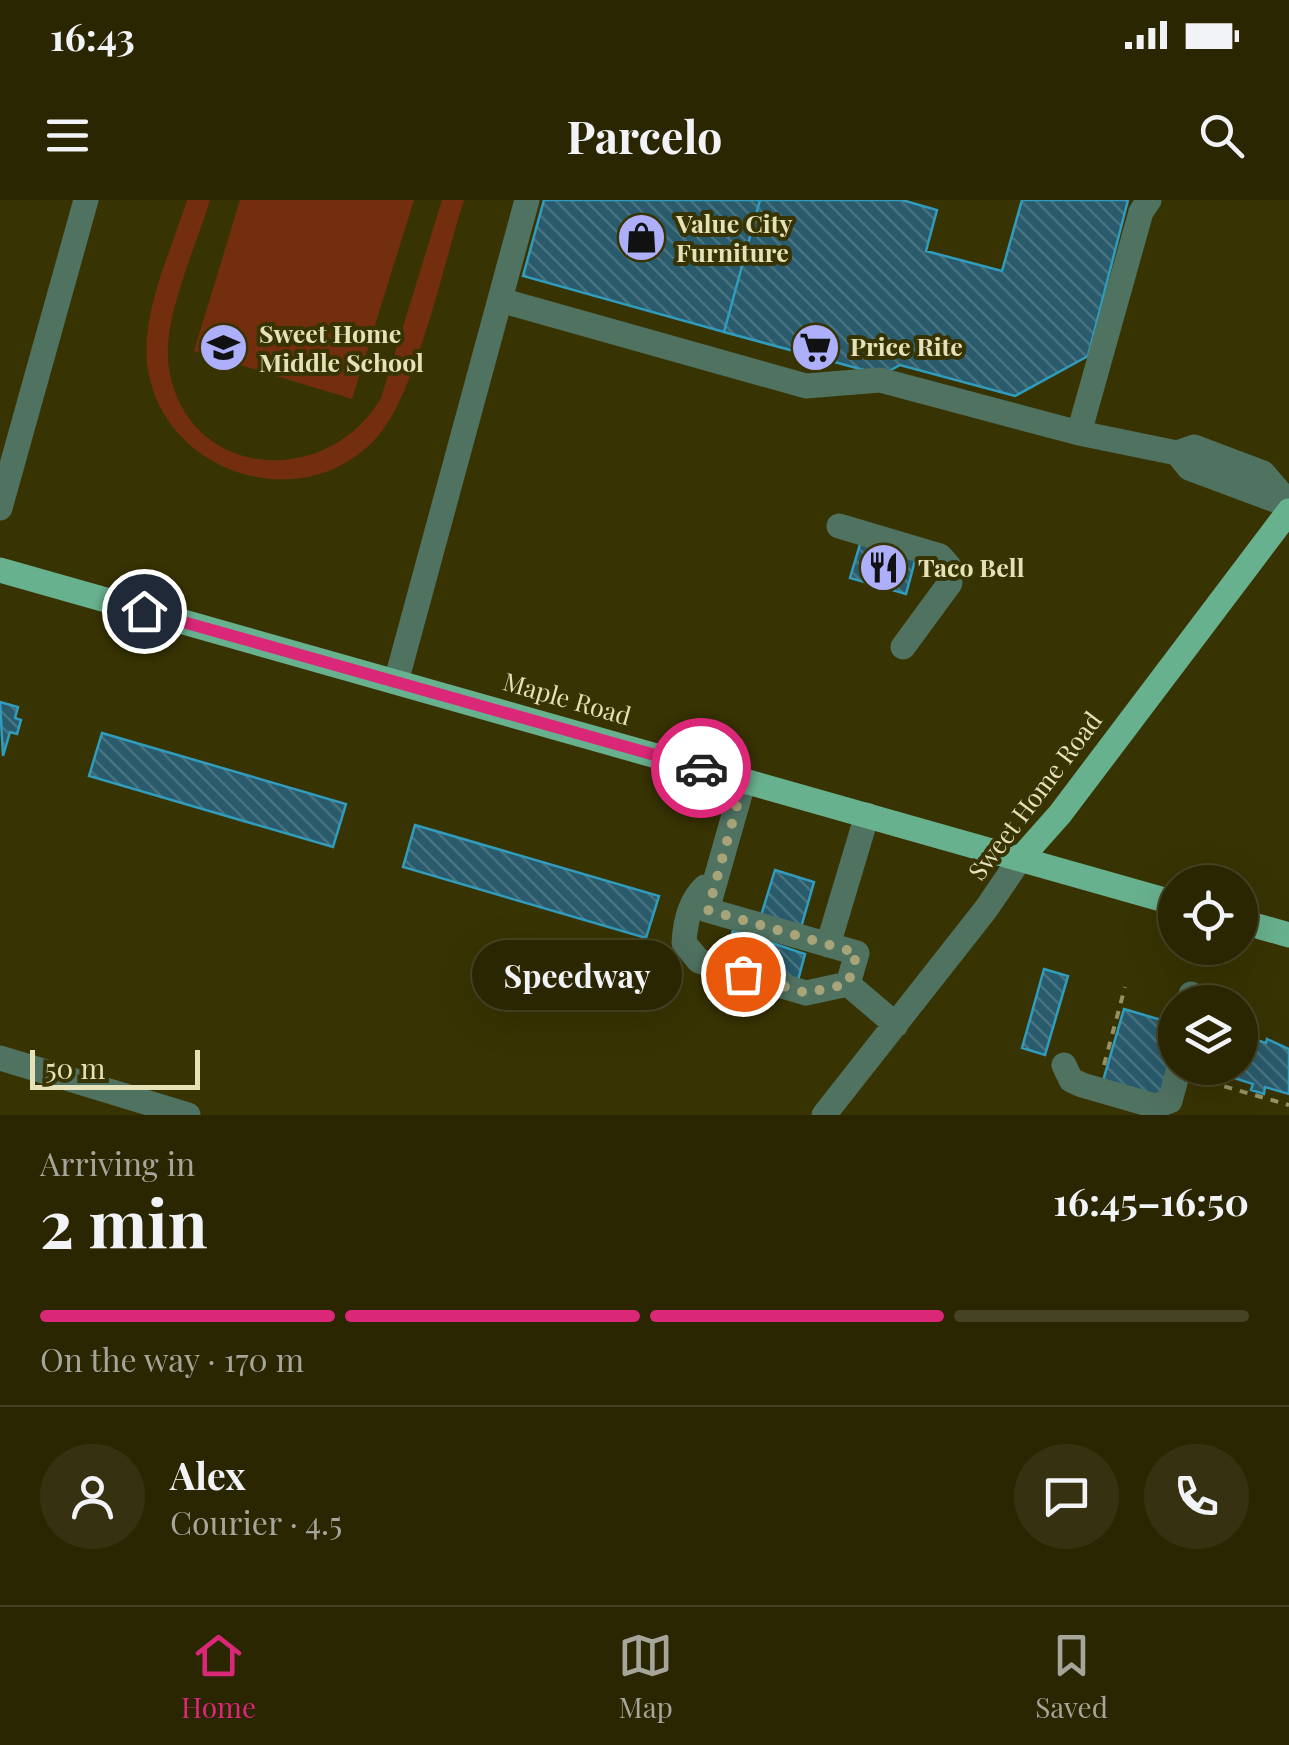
<!DOCTYPE html>
<meta charset="utf-8">
<style>
body{margin:0;font-family:"Playfair Display",serif;background:#363211;color:#f1f3f6;height:100vh;display:flex;flex-direction:column;font-size:38px;white-space:nowrap}
*{box-sizing:border-box;margin:0}
p{font-size:32px;color:#a5a599}
.icon{flex:none;width:55px;height:55px;fill:none;stroke:currentColor;stroke-width:2;stroke-linecap:round;stroke-linejoin:round}
.map{position:relative;height:915px;overflow:hidden}
.panel{display:flex;flex-direction:column;background:#2a2602;flex:1}
.panel>*{flex:none}
.buttons{position:absolute;left:1158px;top:665px;display:grid;gap:20px}
.buttons a{display:grid;place-items:center;width:100px;height:100px;border-radius:50%;background:#2a2602;box-shadow:0 10px 40px #0002,0 0 0 2px #464324;font-size:50px}
.scale{position:absolute;left:30px;bottom:25px;width:170px;box-sizing:border-box;padding-left:10px;border:5px solid #e5e1b9;border-top:0;font-size:28px;line-height:35px;white-space:nowrap;color:#e5e1b9;-webkit-text-stroke:8px #383303;paint-order:stroke}
.pin{position:absolute;display:grid;place-items:center;width:85px;height:85px;color:#fff;margin:-42px;border:5px solid #fff;border-radius:50%;box-shadow:0 2px 10px #0007}
.courier{position:absolute;display:grid;place-items:center;width:100px;height:100px;margin:-50px;border:8px solid #db2777;border-radius:50%;background:#fff;color:#222;box-shadow:0 2px 12px #0007}
.bubble{position:absolute;height:70px;border-radius:35px;background:#2a2602;box-shadow:0 10px 40px #0002,0 0 0 2px #464324;font-size:32px;font-weight:700;line-height:70px;text-align:center}
.overview em{font-style:normal;font-weight:700}
.overview div{display:flex;flex-direction:column-reverse}
.overview{display:flex;align-items:center;justify-content:space-between;height:170px;padding:0 40px}
h1{font-size:65px;font-weight:700;line-height:75px}
.bar{display:grid;grid-template-columns:repeat(4,1fr);gap:15px 10px;align-content:center;height:120px;padding:0 40px}
.bar i{height:12px;border-radius:8px;background:#464324}
.bar .active{background:#db2777}
.bar p{grid-column:span 4}
.line{display:flex;align-items:center;gap:25px;padding:0 40px;border-top:2px solid #464324}
.line div{flex:1}
.round{display:grid;place-items:center;flex:none;width:105px;height:105px;border-radius:52px;background:#363211}
.status{display:flex;justify-content:space-between;align-items:center;height:70px;padding:0 50px;background:#2a2602;direction:ltr}
.status svg{height:28px;fill:currentColor}
header{display:flex;justify-content:space-between;align-items:center;height:130px;padding:0 40px;background:#2a2602;font-size:45px;font-weight:700}
.dock{display:flex;justify-content:space-around;align-items:center;height:140px;border-top:2px solid #464324;background:#2a2602;font-size:28px;color:#a5a599}
.dock a{display:grid;justify-items:center;gap:5px}
.dock .active{color:#db2777}
.map>svg:first-child{display:block}
</style>
<div class="status"><b>16:43</b><svg viewBox="0 0 49 12"><path d="M0 12V9h3v3zM5 12V6h3v6zM10 12V3h3v9zM15 12V0h3v12zM26 1h20v11H26zM47 4h2v5h-2z"/></svg></div>
<header><svg class="icon" aria-label="menu" viewBox="0 0 24 24"><path d="M4 6h16M4 12h16M4 18h16"/></svg>Parcelo<svg class="icon" aria-label="search" viewBox="0 0 24 24"><circle cx="10" cy="10" r="6"/><path d="M15 15l6 6"/></svg></header>
<div class="map">
<svg width="1289" height="915" viewBox="0 0 1289 915">
<defs>
<pattern id="building-back-hatch" width="6" height="6" patternUnits="userSpaceOnUse" patternTransform="scale(2.5)"><rect width="6" height="6" fill="#295b6c"/><path d="M-1 5l2 2M0 0l6 6M5-1l2 2" fill="none" stroke="#48727f"/></pattern>
</defs>
<rect width="100%" height="100%" fill="#383303"/>
<path fill="#732e0d" d="M187 0H210C196 47 161 121 169 169 188 281 328 289 381 198L442 0H464C445 59 416 193 378 236 307 318 166 277 148 170 139 115 171 52 187 0Z
M240 0H414L352 199 194 151Z"/>
<path fill="url(#building-back-hatch)" stroke="#319dbe" stroke-width="2.5" d="M544 0H760L724 132 523 76Z
M760 0H902L937 10 926 51 1002 71 1022 0H1128L1088 156 1015 196 900 165 882 175 724 132Z
M861 341 916 357 906 394 850 378Z
M0 502 18 507 15 518 21 520 17 534 10 532 3 556Z
M102 533 346 604 333 647 89 576Z
M415 625 659 696 646 738 403 667Z
M775 670 814 682 800 731 760 719Z
M733 730 805 754 797 784 724 763Z
M1044 769 1068 776 1045 855 1022 848Z
M1124 809 1175 824V846L1160 897 1103 881Z
M1240 835 1266 843 1267 839 1289 849V894L1265 887 1264 894 1251 890 1253 884 1212 871 1213 868H1240Z"/>
<g fill="none" stroke-linecap="round" stroke-linejoin="round">
<path stroke="#959165" stroke-width="4" stroke-dasharray="8 8" stroke-linecap="butt" d="M1104 865 1125 787
M1209 882 1289 905"/>
<path stroke="#507261" stroke-width="25" d="M500 100 806 186 880 180 1079 233 1177 253 1194 247 1263 273 1289 303
M1079 233 1141 12 1149 0
M1177 253 1189 268 1288 305
M0 308 86 0
M839 326 940 356 949 366 950 383 903 447
M396 482 527 0
M744 580 707 710 857 753 848 784
M705 687C690 701 685 723 684 743L699 761 806 793 848 784
M828 745 867 615
M848 784 896 825
M1191 794V802
M0 858 188 915
M1064 865 1071 880 1082 885 1155 906 1170 901 1179 868
M824 915 986 709 1020 659"/>
<path stroke="#68b18f" stroke-width="25" d="M0 370 1175 703
M1020 659 1060 614 1289 311
M1240 721 1289 735"/>
</g>
<g fill="none" stroke-linecap="round" stroke-linejoin="round">
<path stroke="#a8a479" stroke-width="10" stroke-dasharray="0 18" d="M701 568 744 580 708 710 857 753 848 784 806 793 743 774"/>
<path stroke="#db2777" stroke-width="12" d="M144 411 701 568"/>
</g>
<defs>
<symbol id="shop-disc" viewBox="-11 -11 22 22"><circle r="9.5" fill="#adaffb" stroke="#383303"/><path d="M-5-2.5h2.3a2.7 3.5 0 0 1 5.4 0H5L5.5 6h-11ZM-1.5-2.5h3a1.5 2.3 0 0 0-3 0Z" fill="#111"/></symbol>
<symbol id="supermarket-disc" viewBox="-11 -11 22 22"><circle r="9.5" fill="#adaffb" stroke="#383303"/><path d="M-6-5.5h2.5l.6 2H6L4.5 2H-2.5L-4.4-4H-6ZM-1.5 3.2a1.3 1.3 0 1 0 .1 0ZM3 3.2a1.3 1.3 0 1 0 .1 0Z" fill="#111"/></symbol>
<symbol id="school-disc" viewBox="-11 -11 22 22"><circle r="9.5" fill="#adaffb" stroke="#383303"/><path d="M0-5L7-2L0 1L-7-2ZM-4 1L0 2.5L4 1V4Q0 6-4 4Z" fill="#111"/></symbol>
<symbol id="restaurant-disc" viewBox="-11 -11 22 22"><circle r="9.5" fill="#adaffb" stroke="#383303"/><path d="M-5-6h1v4h1v-4h1v4h1v-4h1v5L-1.5 .5V6h-2V.5L-5-1ZM5-6V6H3V1.5H1.5Q1.5-4 5-6Z" fill="#111"/></symbol>
</defs>
<g fill-rule="evenodd">
<use href="#shop-disc" x="614" y="10" width="55" height="55"/>
<use href="#supermarket-disc" x="788" y="120" width="55" height="55"/>
<use href="#school-disc" x="196" y="120" width="55" height="55"/>
<use href="#restaurant-disc" x="856" y="340" width="55" height="55"/>
</g>
<g text-anchor="middle" stroke-width="8" stroke-linejoin="round" paint-order="stroke">
<g font-size="25" font-weight="bold" fill="#e5e1b9" stroke="#383303" text-anchor="start">
<text x="676" y="33">Value City<tspan x="676" dy="29">Furniture</tspan></text>
<text x="259" y="143">Sweet Home<tspan x="259" dy="29">Middle School</tspan></text>
<text x="850" y="156">Price Rite</text>
<text x="918" y="377">Taco Bell</text>
</g>
<g font-size="25" fill="#e5e1b9" stroke="#383303">
<text transform="translate(567 499) rotate(16)" y="9">Maple Road</text>
<text transform="translate(1035 596) rotate(-53)" y="9">Sweet Home Road</text>
</g>
</g>
</svg>
<div class="buttons">
<a><svg class="icon" aria-label="locate" viewBox="0 0 24 24"><circle cx="12" cy="12" r="6"/><path d="M12 2v4M12 18v4M2 12h4M18 12h4"/></svg></a>
<a><svg class="icon" aria-label="layers" viewBox="0 0 24 24"><path d="M12 4l9 5-9 5-9-5zM3 14l9 5 9-5"/></svg></a>
</div>
<div class="scale">50 m</div>
<div class="pin" style="left:743px;top:774px;background:#ea580c"><svg class="icon" aria-label="bag" viewBox="0 0 24 24"><path d="M5 8h14l-1 12H6zM9 8a3 3 0 0 1 6 0"/></svg></div>
<div class="pin" style="left:144px;top:411px;background:#1f2937"><svg class="icon" aria-label="home" viewBox="0 0 24 24"><path d="M3 11l9-7 9 7M6 9v11h12V9"/></svg></div>
<div class="courier" style="left:701px;top:568px"><svg class="icon" aria-label="car" viewBox="0 0 24 24"><path d="M5 17H2v-5l4-1 3-4h7l3 4 3 1v5h-3M9 17h6M6 11h13"/><circle cx="7" cy="17" r="2"/><circle cx="17" cy="17" r="2"/></svg></div>
<div class="bubble" style="left:472px;top:740px;width:210px">Speedway</div>
</div>
<section class="panel">
<div class="overview"><div><h1>2 min</h1><p>Arriving in</p></div><em>16:45–16:50</em></div>
<div class="bar"><i class="active"></i><i class="active"></i><i class="active"></i><i></i><p>On the way · 170 m</p></div>
<div class="line" style="height:180px"><a class="round"><svg class="icon" aria-label="person" viewBox="0 0 24 24"><circle cx="12" cy="8" r="4"/><path d="M4 21q1-7 8-7t8 7"/></svg></a><div><b>Alex</b><p>Courier · 4.5</p></div><a class="round"><svg class="icon" aria-label="chat" viewBox="0 0 24 24"><path d="M4 5h16v11H9l-5 4z"/></svg></a><a class="round"><svg class="icon" aria-label="phone" viewBox="0 0 24 24"><path d="M5 4h4l2 5-3 2q2 4 5 5l2-3 5 2v4C11 20 4 13 5 4z"/></svg></a></div>
</section>
<nav class="dock">
<a class="active"><svg class="icon" aria-label="home" viewBox="0 0 24 24"><path d="M3 11l9-7 9 7M6 9v11h12V9"/></svg>Home</a>
<a><svg class="icon" aria-label="map" viewBox="0 0 24 24"><path d="M3 6l6-2 6 2 6-2v14l-6 2-6-2-6 2zM9 4v14M15 6v14"/></svg>Map</a>
<a><svg class="icon" aria-label="saved" viewBox="0 0 24 24"><path d="M7 4h10v16l-5-4-5 4z"/></svg>Saved</a>
</nav>
